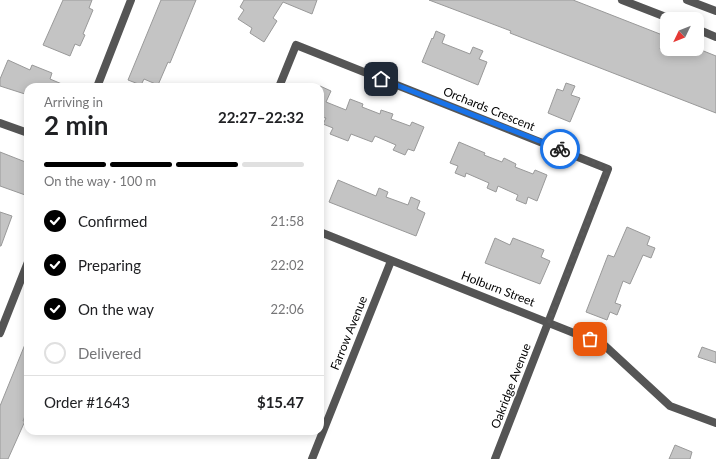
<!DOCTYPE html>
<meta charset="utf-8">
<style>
body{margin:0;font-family:Lato,sans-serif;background:#f2f2f2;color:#202124;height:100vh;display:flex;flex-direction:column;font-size:15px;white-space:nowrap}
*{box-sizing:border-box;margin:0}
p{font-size:13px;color:#757577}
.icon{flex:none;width:22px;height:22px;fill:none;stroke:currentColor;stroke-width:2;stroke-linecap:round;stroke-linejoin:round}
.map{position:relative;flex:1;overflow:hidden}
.drawer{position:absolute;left:24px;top:83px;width:300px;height:352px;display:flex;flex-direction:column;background:#fff;border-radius:12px;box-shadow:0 2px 10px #0003}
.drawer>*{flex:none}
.needle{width:26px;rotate:227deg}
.fabs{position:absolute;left:660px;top:12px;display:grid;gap:8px}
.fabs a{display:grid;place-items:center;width:44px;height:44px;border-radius:8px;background:#fff;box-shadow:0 2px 10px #0003;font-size:20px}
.pin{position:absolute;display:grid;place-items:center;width:34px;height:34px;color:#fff;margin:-17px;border-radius:8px;box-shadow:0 2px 6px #0006}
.courier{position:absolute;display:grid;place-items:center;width:40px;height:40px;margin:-20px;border:3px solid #1a73e8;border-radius:50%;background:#fff;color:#222;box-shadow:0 1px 5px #0007}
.summary em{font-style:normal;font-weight:700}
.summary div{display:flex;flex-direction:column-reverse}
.summary{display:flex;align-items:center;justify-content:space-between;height:68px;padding:0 20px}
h1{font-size:26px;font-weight:700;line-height:30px}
.bar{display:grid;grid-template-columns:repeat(4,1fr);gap:6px 4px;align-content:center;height:48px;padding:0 20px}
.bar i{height:5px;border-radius:3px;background:#e0e0e0}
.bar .on{background:#000}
.bar p{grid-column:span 4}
.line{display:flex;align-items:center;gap:10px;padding:0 20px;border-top:1px solid #e0e0e0}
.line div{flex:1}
ol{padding:0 20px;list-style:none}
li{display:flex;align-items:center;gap:12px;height:44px}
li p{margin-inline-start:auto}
li .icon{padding:4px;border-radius:50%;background:#000;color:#fff;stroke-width:4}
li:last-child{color:#757577}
li i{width:22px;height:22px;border:2px solid #e0e0e0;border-radius:50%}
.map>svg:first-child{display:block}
</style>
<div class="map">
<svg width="716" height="459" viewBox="0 0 716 459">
<rect width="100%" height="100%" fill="#fff"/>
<path fill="#c4c4c4" stroke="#999" d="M63 0H92L89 8 93 10 83 34 85 35 80 46 75 44 70 56 43 45Z
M161 0H196L170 63 168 62 158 85 144 79 141 85 128 80Z
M244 0H317L312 14 283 2 273 18 277 21 264 42 250 33 252 28 238 19 244 10 240 7Z
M429 0H573L665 36 660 49H699L706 52 716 56V113L510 33 511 31Z
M436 31 445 35 442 43 470 54 473 47 483 51 479 59 487 62 478 85 422 62 432 38 433 39Z
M8 60 30 70 32 65 52 73 50 79 69 87H28V95L0 86V79Z
M566 83 575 86 571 95 580 98 570 122 548 113 557 89 563 91Z
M320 86 331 91 326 102 346 110 350 99 363 104 362 107 380 114 381 110 393 114 391 119 410 126 412 122 424 127 414 151 408 149 405 155 393 150 396 145 375 136 372 142 351 134 348 141 330 134 333 128 323 124 326 118 320 117Z
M459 142 485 153 484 155 502 162 504 158 516 164 515 167 533 174 535 170 547 175 537 201 528 197 526 204 516 200 518 195 498 186 496 192 487 188 489 183 466 173 465 177 455 173 458 166 450 163Z
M0 152 28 163V196L0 186Z
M338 180 376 196 379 188 388 192 386 197 408 205 411 197 420 201 417 209 425 213 416 236 329 202Z
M0 212 12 216 1 246H0Z
M627 227 650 237 647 245 655 248 651 258 643 255 630 284 623 281 615 303 621 305 617 315 610 312 607 320 586 312 608 255 614 257Z
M495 238 510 245 513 238 544 250 541 257 550 261 540 284 485 263Z
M28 337V408L23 421H25L8 459H0V406Z
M702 347 716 352V363L698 357Z
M675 445 692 452 690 459H669Z"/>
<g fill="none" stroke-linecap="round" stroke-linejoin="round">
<path stroke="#555" stroke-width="8" d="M622 0 671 19
M687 0 716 11
M697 29 716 37
M97 87 131 0
M279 87 296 45 608 169 495 459
M0 123 28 133
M320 232 604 345 670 406 716 423
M0 333 28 262
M312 459 391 261"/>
</g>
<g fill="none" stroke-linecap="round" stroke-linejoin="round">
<path stroke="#595959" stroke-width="4" stroke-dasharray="0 7.2" d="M560 149 608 168 549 322 590 339"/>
<path stroke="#1a73e8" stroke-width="5" d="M381 79 560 149"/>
</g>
<g text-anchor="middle" stroke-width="3.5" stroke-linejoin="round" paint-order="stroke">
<g font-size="12" fill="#000" stroke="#fff">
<text transform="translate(489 109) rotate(22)" y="4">Orchards Crescent</text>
<text transform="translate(498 289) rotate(21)" y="4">Holburn Street</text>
<text transform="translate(349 333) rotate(-68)" y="4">Farrow Avenue</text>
<text transform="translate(511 386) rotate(-69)" y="4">Oakridge Avenue</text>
</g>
</g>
</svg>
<div class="fabs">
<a><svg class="needle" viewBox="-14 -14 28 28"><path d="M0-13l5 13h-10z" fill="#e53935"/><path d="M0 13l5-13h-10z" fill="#757577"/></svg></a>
</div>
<div class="pin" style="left:590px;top:339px;background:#ea580c"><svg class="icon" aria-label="bag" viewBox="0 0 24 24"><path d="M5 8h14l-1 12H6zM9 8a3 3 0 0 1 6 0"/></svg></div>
<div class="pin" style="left:381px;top:79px;background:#1f2937"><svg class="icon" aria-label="home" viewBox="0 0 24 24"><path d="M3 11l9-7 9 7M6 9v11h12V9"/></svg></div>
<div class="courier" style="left:560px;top:149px"><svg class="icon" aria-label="bike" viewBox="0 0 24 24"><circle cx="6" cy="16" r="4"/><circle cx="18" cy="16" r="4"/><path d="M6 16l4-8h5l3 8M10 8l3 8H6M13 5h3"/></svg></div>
<section class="drawer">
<div class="summary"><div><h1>2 min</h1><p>Arriving in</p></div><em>22:27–22:32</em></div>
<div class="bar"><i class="on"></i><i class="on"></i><i class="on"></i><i></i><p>On the way · 100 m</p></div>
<ol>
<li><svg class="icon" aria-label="check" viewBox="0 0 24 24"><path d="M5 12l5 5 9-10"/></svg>Confirmed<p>21:58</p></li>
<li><svg class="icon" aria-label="check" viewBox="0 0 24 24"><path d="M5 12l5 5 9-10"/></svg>Preparing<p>22:02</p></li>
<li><svg class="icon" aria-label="check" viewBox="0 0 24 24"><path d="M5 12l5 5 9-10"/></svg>On the way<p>22:06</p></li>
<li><i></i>Delivered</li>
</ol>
<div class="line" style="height:52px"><div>Order #1643</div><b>$15.47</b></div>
</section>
</div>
